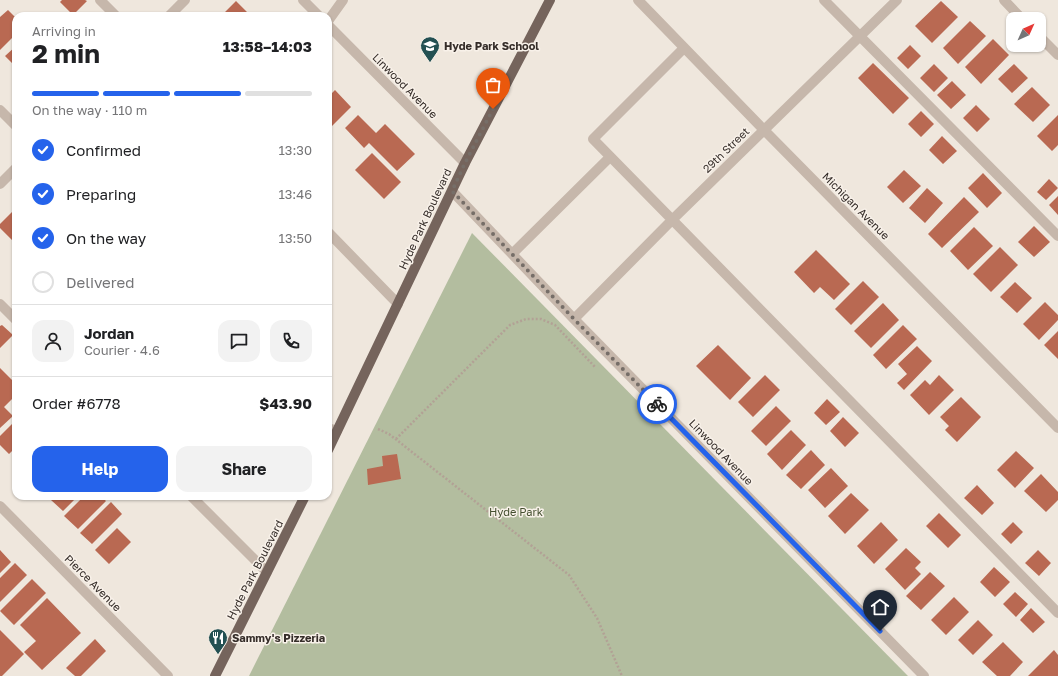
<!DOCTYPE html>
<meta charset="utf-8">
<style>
body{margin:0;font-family:"Golos Text",sans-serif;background:#f2f2f2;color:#202124;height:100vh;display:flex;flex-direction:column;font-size:15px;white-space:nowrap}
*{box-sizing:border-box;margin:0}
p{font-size:13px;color:#757577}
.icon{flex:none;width:22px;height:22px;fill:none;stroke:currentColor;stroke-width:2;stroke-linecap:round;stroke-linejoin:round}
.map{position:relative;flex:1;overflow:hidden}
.drawer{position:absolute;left:12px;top:12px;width:320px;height:488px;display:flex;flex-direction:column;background:#fff;border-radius:12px;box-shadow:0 1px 3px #0004}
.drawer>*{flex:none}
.needle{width:26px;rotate:45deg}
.fabs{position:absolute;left:1006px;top:12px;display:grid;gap:8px}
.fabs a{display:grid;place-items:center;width:40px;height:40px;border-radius:8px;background:#fff;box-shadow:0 1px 3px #0004;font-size:20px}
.pin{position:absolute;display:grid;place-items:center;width:34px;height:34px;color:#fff;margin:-41px -17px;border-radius:50% 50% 50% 0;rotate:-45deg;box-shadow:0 0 4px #0007}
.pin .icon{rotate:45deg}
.courier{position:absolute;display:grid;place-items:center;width:40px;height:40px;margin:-20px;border:3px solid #2563eb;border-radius:50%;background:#fff;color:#222;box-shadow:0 1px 5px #0007}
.headline em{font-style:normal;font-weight:700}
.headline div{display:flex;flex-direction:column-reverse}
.headline{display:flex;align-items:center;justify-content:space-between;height:68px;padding:0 20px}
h1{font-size:26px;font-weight:700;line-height:30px}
.bar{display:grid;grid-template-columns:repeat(4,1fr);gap:6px 4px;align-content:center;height:48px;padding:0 20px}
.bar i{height:5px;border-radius:3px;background:#e0e0e0}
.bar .current{background:#2563eb}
.bar p{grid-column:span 4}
.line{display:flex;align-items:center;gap:10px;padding:0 20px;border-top:1px solid #e0e0e0}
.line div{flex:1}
.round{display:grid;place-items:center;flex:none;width:42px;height:42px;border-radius:12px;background:#f2f2f2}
ol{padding:0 20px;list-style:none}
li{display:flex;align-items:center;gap:12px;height:44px}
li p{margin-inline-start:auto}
li .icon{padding:4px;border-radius:50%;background:#2563eb;color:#fff;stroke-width:4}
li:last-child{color:#757577}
li i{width:22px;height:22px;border:2px solid #e0e0e0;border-radius:50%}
.button{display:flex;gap:8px;margin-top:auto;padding:8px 20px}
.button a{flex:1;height:46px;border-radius:12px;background:#2563eb;color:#fff;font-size:16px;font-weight:700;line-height:46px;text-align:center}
.button a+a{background:#f2f2f2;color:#202124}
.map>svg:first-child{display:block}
</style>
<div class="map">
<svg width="1058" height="676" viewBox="0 0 1058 676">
<rect width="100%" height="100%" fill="#efe7dd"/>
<path fill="#b3bd9f" d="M472 233 908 676H249Z"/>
<path fill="#b96952" d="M62 0H85L87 1 73 15 60 2Z
M236 1 251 16H221Z
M941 1 958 17 932 43 915 26Z
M8 10 16 18V34L0 50V17Z
M970 21 986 36 958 64 943 48Z
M993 39 1009 55 981 84 965 67Z
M910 45 921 56 908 69 897 58Z
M16 46V67L5 56Z
M873 63 909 98 893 114 858 78Z
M934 64 948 78 934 92 920 78Z
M1014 64 1028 78 1012 93 998 79Z
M952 81 966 95 951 109 937 95Z
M1032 87 1050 105 1033 122 1014 104Z
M335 90 351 107 328 130V97Z
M976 105 990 119 977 132 963 118Z
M921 111 934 124 921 137 908 124Z
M358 115 376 133 385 124 415 154 397 171 369 143 364 148 345 128Z
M1058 115V145L1052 151 1037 136Z
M942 136 957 151 943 164 929 150Z
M372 153 401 182 384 199 355 170Z
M904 170 921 186 903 203 887 187Z
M983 173 1002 193 987 208 968 188Z
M1049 179 1058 188 1046 200 1037 192Z
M927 188 943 203 925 223 909 208Z
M1058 196V215L1049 205Z
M964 197 979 212 942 248 928 234Z
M16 208V236L12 240 0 228V224Z
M1034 226 1050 242 1034 257 1018 242Z
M974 227 993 246 968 270 950 251Z
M1000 247 1018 265 991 292 973 274Z
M816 250 850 284 834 300 820 287 814 293 794 272Z
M863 281 879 297 851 325 835 309Z
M1015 282 1032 298 1017 313 1000 297Z
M1045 302 1058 315V320L1039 340 1023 324Z
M883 303 899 320 871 348 854 331Z
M2 325 13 335 0 348V326Z
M903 325 917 339 886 369 873 355Z
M1058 331V359L1044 345Z
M718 345 751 378 730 400 696 366Z
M917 346 932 361 904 390 897 383 907 374 898 364Z
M0 368 16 384V395L4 407 13 416 0 428Z
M765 375 780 390 753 417 738 402Z
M939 375 954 390 929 415 910 395 925 380 930 385Z
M961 397 981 417 957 442 945 430 949 426 940 417Z
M827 399 840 412 826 425 814 413Z
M776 406 791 421 766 446 751 431Z
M843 417 859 433 845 447 830 431Z
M16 420V447L9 454 0 445V436Z
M791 430 806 445 782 470 767 454Z
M811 450 825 465 801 489 786 475Z
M1016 451 1034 468 1015 488 997 470Z
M397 454 401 479 368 485 367 469 383 466 382 456Z
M831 468 848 486 825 508 808 490Z
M1041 474 1058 492V500L1046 512 1024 491Z
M977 485 994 503 982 515 964 498Z
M851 493 869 510 845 534 828 516Z
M55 496H78L63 511 51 500Z
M84 496H101L106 501 78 529 64 516Z
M111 502 122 514 92 544 80 533Z
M939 513 961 535 948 548 926 526Z
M881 522 898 540 874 564 857 546Z
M1013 522 1023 532 1011 544 1001 534Z
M117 528 131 542 109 564 95 550Z
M906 548 921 562 915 568 921 574 905 590 885 569Z
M0 550 11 562 0 573Z
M1038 550 1051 563 1039 576 1025 563Z
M15 563 27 575 0 602V578Z
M994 567 1010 582 995 597 980 582Z
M930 572 945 586 921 610 906 596Z
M32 579 46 593 14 625 0 611Z
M1015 592 1028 604 1016 617 1003 604Z
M954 597 969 612 946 635 931 620Z
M47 598 81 633 42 670 24 652 36 641 20 625Z
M1031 608 1045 622 1033 633 1020 620Z
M978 620 993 635 973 655 958 640Z
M0 630 24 654 2 676H0Z
M95 639 106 651 81 676H75L66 668Z
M1003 642 1023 662 1010 676H997L982 662Z
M1054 650 1058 655V676H1028Z"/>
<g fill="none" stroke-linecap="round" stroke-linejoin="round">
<path stroke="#b2a195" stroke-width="2.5" stroke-dasharray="2 2" stroke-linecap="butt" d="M378 429 389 434 569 575 597 618 622 676
M396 439 510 325 526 319H541L555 325 596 368"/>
<path stroke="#c6b7ab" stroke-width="10" d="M100 0 116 16
M303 0 319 16
M638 0 764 130 1058 428
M824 0 1058 236
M1004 0 1022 19
M169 16 185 0
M328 21 343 0
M328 25 465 163
M1039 36 1058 55
M684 48 593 139 1058 613
M0 110 16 126
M0 184 16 168
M452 191 574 319 924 676
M328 232 398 304
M512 254 610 157
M0 304 16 320
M574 319 672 220 897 0
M328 428 337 431
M191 496 267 572
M0 506 168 676"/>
<path stroke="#75645c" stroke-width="10" d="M328 450 465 163 550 0
M215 676 305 496"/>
</g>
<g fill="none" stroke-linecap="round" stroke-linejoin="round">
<path stroke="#766e68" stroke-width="4" stroke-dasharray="0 7.2" d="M493 109 465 163 452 191 574 319 657 404"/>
<path stroke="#2563eb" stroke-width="5" d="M657 404 880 631"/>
</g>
<defs>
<symbol id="school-pin" viewBox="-11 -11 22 30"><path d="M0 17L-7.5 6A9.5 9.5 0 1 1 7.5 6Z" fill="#235052" stroke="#f8f1e9"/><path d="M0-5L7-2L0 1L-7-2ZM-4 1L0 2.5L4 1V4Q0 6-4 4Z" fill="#fff"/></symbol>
<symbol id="restaurant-pin" viewBox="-11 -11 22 30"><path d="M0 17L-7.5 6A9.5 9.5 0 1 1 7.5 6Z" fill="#235052" stroke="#f8f1e9"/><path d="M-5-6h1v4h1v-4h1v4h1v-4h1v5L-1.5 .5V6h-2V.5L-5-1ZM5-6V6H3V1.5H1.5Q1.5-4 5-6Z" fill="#fff"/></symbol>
</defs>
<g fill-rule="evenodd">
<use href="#school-pin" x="419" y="35" width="22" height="30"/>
<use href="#restaurant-pin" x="207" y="627" width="22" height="30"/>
</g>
<g text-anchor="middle" stroke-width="3" stroke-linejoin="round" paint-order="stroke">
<g font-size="11" font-weight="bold" fill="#352d29" stroke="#f8f1e9" text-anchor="start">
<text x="444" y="50">Hyde Park School</text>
<text x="232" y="642">Sammy's Pizzeria</text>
</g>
<g font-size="11" fill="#352d29" stroke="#f8f1e9">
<text transform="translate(405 86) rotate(45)" y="4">Linwood Avenue</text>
<text transform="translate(726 150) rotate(-44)" y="4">29th Street</text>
<text transform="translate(856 206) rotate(45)" y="4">Michigan Avenue</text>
<text transform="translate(425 219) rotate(-65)" y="4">Hyde Park Boulevard</text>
<text transform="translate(721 452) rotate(46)" y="4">Linwood Avenue</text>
<text transform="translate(255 570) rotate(-63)" y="4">Hyde Park Boulevard</text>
<text transform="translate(93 583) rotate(45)" y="4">Pierce Avenue</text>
</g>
<g font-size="11" fill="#455030" stroke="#f8f1e9">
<text x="516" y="516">Hyde Park</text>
</g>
</g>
</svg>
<div class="fabs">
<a><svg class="needle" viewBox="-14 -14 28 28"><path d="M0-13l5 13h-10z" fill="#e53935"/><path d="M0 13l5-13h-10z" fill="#757577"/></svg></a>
</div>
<div class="pin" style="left:493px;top:109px;background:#ea580c"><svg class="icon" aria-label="bag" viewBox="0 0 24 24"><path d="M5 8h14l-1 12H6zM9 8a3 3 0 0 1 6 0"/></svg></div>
<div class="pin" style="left:880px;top:631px;background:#1f2937"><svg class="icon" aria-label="home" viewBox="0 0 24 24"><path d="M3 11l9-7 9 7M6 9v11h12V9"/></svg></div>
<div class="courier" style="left:657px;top:404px"><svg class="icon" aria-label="bike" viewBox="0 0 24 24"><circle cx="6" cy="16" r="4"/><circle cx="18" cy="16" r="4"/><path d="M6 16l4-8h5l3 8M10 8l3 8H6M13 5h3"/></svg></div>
<section class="drawer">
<div class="headline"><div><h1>2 min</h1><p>Arriving in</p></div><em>13:58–14:03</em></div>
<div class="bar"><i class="current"></i><i class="current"></i><i class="current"></i><i></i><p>On the way · 110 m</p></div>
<ol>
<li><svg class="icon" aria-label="check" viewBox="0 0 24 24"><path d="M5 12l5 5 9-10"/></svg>Confirmed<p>13:30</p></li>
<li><svg class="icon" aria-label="check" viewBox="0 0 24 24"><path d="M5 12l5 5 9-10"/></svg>Preparing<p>13:46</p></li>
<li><svg class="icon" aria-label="check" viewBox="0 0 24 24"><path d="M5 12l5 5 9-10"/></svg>On the way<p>13:50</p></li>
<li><i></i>Delivered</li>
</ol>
<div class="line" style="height:72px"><a class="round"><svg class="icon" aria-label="person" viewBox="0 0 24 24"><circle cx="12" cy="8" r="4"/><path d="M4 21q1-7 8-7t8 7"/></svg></a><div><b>Jordan</b><p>Courier · 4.6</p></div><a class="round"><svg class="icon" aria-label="chat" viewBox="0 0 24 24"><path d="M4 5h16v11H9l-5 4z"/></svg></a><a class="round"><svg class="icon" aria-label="phone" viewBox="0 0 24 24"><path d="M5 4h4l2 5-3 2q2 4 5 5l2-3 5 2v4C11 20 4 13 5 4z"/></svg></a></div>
<div class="line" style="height:52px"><div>Order #6778</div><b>$43.90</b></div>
<div class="button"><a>Help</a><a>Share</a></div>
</section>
</div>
